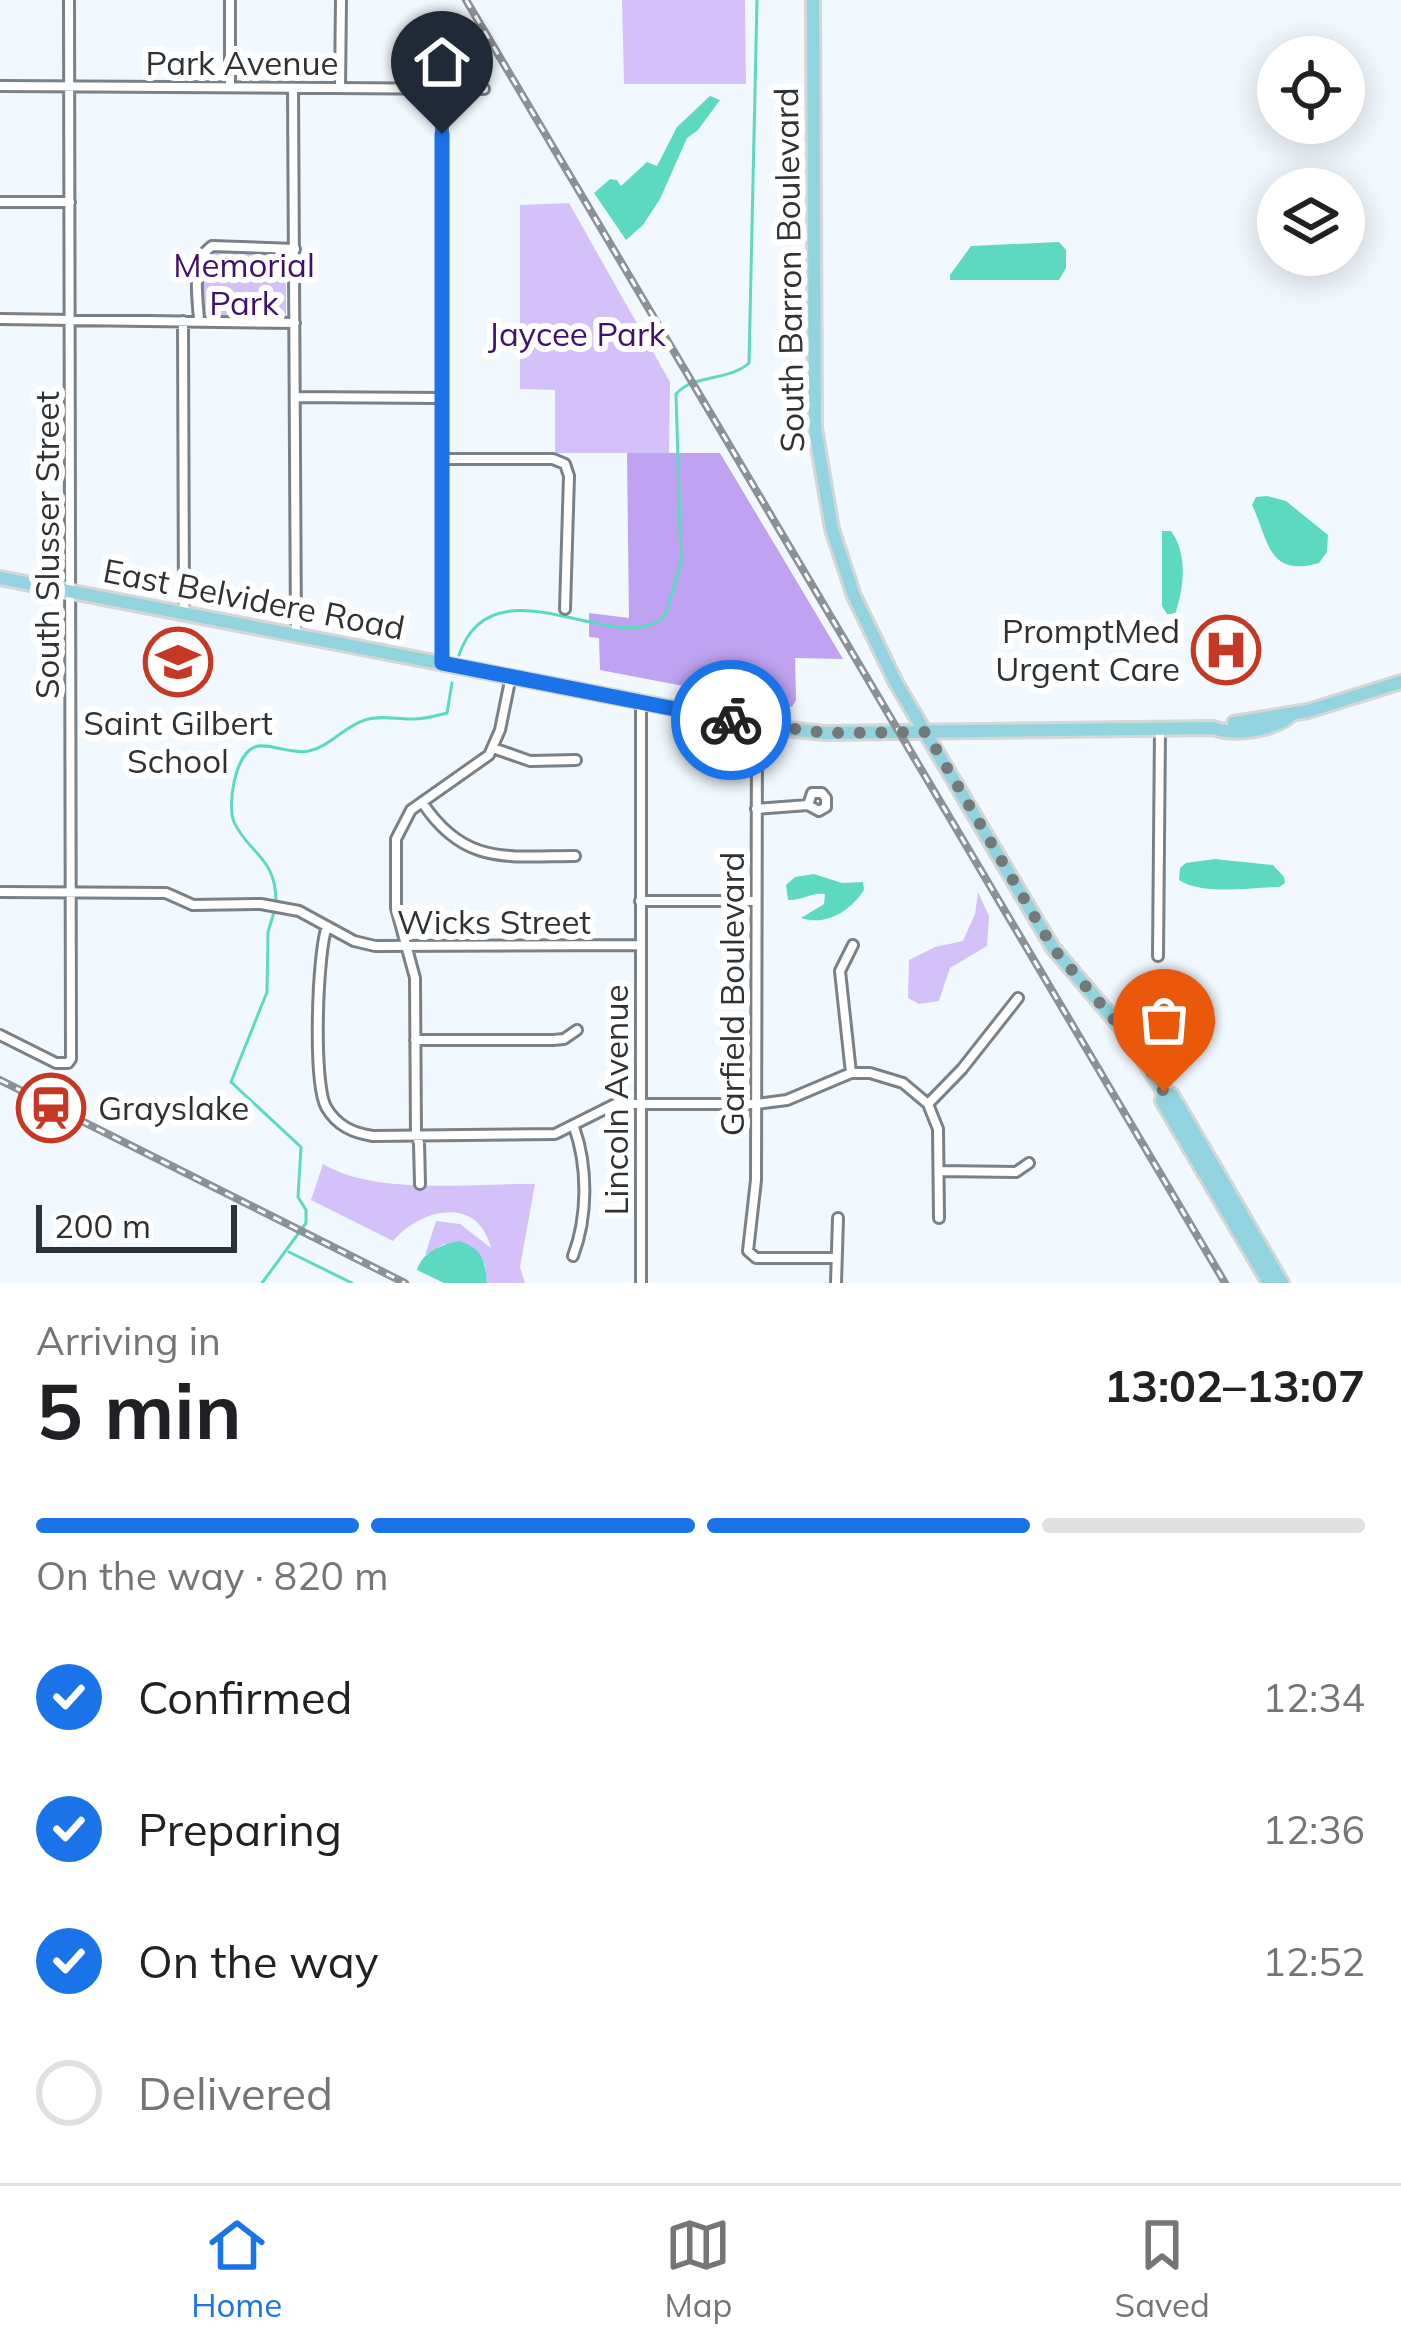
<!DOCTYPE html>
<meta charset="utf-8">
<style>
body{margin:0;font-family:Mulish,sans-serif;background:#f6f6f6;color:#202124;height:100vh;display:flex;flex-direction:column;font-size:45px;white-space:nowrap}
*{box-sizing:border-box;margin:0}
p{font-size:39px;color:#757577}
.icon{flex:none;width:66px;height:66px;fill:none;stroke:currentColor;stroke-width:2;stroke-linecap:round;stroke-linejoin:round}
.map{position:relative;height:1283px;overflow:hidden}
.side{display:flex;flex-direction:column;background:#fff;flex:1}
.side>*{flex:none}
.fabs{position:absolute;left:1257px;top:36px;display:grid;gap:24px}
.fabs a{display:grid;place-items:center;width:108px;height:108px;border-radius:50%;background:#fff;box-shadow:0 6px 30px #0003;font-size:60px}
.scale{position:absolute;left:36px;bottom:30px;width:201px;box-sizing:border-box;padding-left:12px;border:6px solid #2f3234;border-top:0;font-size:33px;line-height:42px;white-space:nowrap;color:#2f3234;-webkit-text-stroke:9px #fff;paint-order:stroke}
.pin{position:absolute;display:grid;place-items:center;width:102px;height:102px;color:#fff;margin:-123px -51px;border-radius:50% 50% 50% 0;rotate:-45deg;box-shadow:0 0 12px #0007}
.pin .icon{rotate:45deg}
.courier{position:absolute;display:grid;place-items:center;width:120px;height:120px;margin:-60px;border:9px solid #1a73e8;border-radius:50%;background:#fff;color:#222;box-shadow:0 3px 15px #0007}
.summary em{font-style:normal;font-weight:700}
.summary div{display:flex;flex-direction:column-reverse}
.summary{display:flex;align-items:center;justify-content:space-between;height:204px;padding:0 36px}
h1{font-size:78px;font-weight:700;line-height:90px}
.bar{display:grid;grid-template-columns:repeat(4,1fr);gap:18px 12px;align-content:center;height:144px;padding:0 36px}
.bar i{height:15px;border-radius:9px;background:#e0e0e0}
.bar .current{background:#1a73e8}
.bar p{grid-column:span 4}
ol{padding:0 36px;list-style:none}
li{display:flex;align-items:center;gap:36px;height:132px}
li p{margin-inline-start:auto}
li .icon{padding:12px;border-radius:50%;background:#1a73e8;color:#fff;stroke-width:4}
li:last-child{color:#757577}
li i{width:66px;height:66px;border:6px solid #e0e0e0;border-radius:50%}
.tabs{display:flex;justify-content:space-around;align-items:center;height:168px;border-top:3px solid #e0e0e0;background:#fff;font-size:33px;color:#757577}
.tabs a{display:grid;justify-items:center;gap:6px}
.tabs .current{color:#1a73e8}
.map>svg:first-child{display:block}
</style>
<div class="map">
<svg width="1401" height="1283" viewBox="0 0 1401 1283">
<rect width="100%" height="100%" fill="#f2f9fe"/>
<path fill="#d5c1fa" d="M622 0H745L746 84H624Z
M569 203 670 382 669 453H555V390L520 389V205Z
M211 251H286V318L204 316 202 263Z
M978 892 989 916 987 946 950 968 939 1001 919 1004 908 998 909 960 935 947 963 941 975 914Z
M323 1164C376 1196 473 1183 535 1184L520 1267 525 1283H487L485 1264 444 1244 425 1255 436 1221 460 1224 491 1248C478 1195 421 1208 393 1241L311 1200Z"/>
<path fill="#bfa2f2" d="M627 453H720L843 659 795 658 796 700 792 707 600 670 599 638 589 637V613L629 618Z"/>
<path fill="#5dd9c2" d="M710 96 720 100 698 130 687 138 660 199 643 225 626 240 594 193 610 179 617 180 621 186 647 162 657 166 677 127Z
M1059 242 1066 250V268L1059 280H950V275L971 246Z
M1267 496 1286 501 1328 535 1327 552 1319 563C1267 578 1269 540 1252 505L1256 497Z
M1162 531H1171C1188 554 1184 588 1175 614H1167L1162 606Z
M1215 859 1273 865 1284 877 1285 883 1279 887C1250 887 1203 896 1179 880L1180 868 1186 863Z
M814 874 842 883 863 882 864 890C849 912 827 926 801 918L824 904 825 894C811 892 802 901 788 900L786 885 795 877Z
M459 1241C482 1248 485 1260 487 1283H444L417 1270C423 1251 441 1245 459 1241Z"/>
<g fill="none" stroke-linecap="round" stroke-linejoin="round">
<path stroke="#5dd9c2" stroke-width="3" d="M459 655C493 554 624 664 666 614L681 562 676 394C695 373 728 382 749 363L757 0
M276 901C276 857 248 853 234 822 227 805 235 754 255 747 267 742 291 755 309 751 331 746 343 727 365 720 379 715 396 719 410 719 422 720 435 716 447 713L452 683
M289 1252 352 1283
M262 1283 306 1223V1210L298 1197 301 1147 231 1082 267 992 268 932 274 912"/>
<defs>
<path id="street" d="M230 0V87
M0 86 484 89
M293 88 296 635
M340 88 341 0
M442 89V663
M0 202H70
M0 319 295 323
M183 321 184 613
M199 321C198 297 190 261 212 246L295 249
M295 397 442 398
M442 459H553L565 464 569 476 565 609
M641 703V1283
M757 724 756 1180 748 1251 756 1258H836
M493 748 530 761 576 760
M422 802C464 866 507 856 575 856
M756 809 808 805 819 811 826 807V798L822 793H812L808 805
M0 892 166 893 193 905 261 904 299 911 354 941 375 946 640 945
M640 901H756
M327 926C317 955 313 1082 326 1107 337 1126 353 1133 373 1136L555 1134 615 1104H756L787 1100 851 1073H870L903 1083 928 1104 938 1129 939 1218
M1158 956 1160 730
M0 1035 56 1063H68L71 1059 69 0
M415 1040H553L564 1039 577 1030
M851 1073 840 971 853 945
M928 1104 962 1069 1018 998
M940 1171 1016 1172 1029 1163
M420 1184 419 1143 416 1135 415 978 396 908V839L411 810 489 755 500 730 511 676
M573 1256C588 1217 588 1166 574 1127
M836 1283 838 1218"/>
<path id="primary" d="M813 0 815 428 832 529 854 596 896 683 1053 948 1128 1036 1164 1092 1172 1095 1282 1283
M0 578 776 728 825 733 1213 728C1234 736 1276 730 1292 714
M1234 723 1308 711 1401 682
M1164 1092 1162 1101 1269 1283"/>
</defs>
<use href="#street" stroke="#7a8186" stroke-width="14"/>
<use href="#primary" stroke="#d5d6d6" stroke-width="18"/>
<use href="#street" stroke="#fff" stroke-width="8"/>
<use href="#primary" stroke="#91d4df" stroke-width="12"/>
<defs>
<path id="rail" d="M466 0 1225 1283
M0 1080 405 1283"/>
</defs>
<use href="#rail" stroke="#8c9195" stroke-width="8"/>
<use href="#rail" stroke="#fff" stroke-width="3" stroke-dasharray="9" stroke-linecap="butt"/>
</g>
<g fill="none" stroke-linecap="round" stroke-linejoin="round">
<path stroke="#73787b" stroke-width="12" stroke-dasharray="0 21.6" d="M731 720 825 733 926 732 1053 948 1128 1036 1164 1092"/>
<path stroke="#1a73e8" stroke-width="15" d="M442 134V663L731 720"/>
</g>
<defs>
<symbol id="hospital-ring" viewBox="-11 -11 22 22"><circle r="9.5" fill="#fff" stroke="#c53924" stroke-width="1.5"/><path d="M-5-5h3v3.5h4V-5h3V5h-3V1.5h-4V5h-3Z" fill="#c53924"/></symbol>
<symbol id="school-ring" viewBox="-11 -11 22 22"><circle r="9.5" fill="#fff" stroke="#c53924" stroke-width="1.5"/><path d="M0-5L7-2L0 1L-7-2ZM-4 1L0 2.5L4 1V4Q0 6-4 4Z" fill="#c53924"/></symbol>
<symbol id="station-ring" viewBox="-11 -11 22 22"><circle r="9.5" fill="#fff" stroke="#c53924" stroke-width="1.5"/><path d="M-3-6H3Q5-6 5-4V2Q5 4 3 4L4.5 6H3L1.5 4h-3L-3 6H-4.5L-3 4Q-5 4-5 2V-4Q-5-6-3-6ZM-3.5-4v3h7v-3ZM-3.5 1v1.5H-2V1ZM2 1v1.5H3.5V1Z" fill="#c53924"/></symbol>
</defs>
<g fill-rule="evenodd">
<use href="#hospital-ring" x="1188" y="612" width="76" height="76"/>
<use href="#school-ring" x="140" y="624" width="76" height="76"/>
<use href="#station-ring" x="13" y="1070" width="76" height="76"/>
</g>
<g text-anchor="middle" stroke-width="12" stroke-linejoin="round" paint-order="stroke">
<g font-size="33" fill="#2f3234" stroke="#fff">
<text x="242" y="75">Park Avenue</text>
<text transform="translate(789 270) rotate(-91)" y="12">South Barron Boulevard</text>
<text transform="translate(47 545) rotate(-90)" y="12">South Slusser Street</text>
<text transform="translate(254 599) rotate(11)" y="12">East Belvidere Road</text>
<text x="494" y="934">Wicks Street</text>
<text transform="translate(732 994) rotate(-90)" y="12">Garfield Boulevard</text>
<text transform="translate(616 1100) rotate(-90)" y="12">Lincoln Avenue</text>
</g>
<g font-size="33" fill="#3f116d" stroke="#fff">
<text x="244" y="277">Memorial<tspan x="244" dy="38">Park</tspan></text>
<text x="577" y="346">Jaycee Park</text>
</g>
<g font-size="33" fill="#2f3234" stroke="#fff" text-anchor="end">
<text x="1180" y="643">PromptMed<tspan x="1180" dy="38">Urgent Care</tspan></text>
<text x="178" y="735" text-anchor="middle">Saint Gilbert<tspan x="178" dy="38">School</tspan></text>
<text x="98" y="1120" text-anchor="start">Grayslake</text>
</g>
</g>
</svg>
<div class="fabs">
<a><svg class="icon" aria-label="locate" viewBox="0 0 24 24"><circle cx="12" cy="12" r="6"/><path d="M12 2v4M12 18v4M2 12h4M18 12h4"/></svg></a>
<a><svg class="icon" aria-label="layers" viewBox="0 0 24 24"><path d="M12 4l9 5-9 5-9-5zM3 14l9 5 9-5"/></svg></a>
</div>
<div class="scale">200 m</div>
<div class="pin" style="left:1164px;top:1092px;background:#ea580c"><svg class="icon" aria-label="bag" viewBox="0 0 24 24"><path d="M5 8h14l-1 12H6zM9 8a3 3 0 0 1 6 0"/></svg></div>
<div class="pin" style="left:442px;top:134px;background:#1f2937"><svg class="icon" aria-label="home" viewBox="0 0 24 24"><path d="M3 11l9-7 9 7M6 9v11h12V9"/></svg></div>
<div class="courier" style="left:731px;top:720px"><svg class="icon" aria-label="bike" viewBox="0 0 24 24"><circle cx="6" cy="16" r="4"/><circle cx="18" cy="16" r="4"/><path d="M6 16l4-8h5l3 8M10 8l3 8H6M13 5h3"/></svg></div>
</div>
<section class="side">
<div class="summary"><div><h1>5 min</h1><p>Arriving in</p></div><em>13:02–13:07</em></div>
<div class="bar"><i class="current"></i><i class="current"></i><i class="current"></i><i></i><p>On the way · 820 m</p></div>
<ol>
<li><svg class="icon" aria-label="check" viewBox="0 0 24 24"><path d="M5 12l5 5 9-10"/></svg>Confirmed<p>12:34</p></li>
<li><svg class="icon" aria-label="check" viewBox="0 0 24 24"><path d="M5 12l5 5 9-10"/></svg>Preparing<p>12:36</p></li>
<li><svg class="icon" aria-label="check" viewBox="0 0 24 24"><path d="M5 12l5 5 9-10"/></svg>On the way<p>12:52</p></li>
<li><i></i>Delivered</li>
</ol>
</section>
<nav class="tabs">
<a class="current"><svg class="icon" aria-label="home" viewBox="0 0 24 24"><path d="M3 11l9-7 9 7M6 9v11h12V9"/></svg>Home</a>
<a><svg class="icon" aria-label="map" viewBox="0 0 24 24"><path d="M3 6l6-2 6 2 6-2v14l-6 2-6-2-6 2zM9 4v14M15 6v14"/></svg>Map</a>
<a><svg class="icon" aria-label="saved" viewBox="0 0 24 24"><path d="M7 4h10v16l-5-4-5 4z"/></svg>Saved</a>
</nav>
